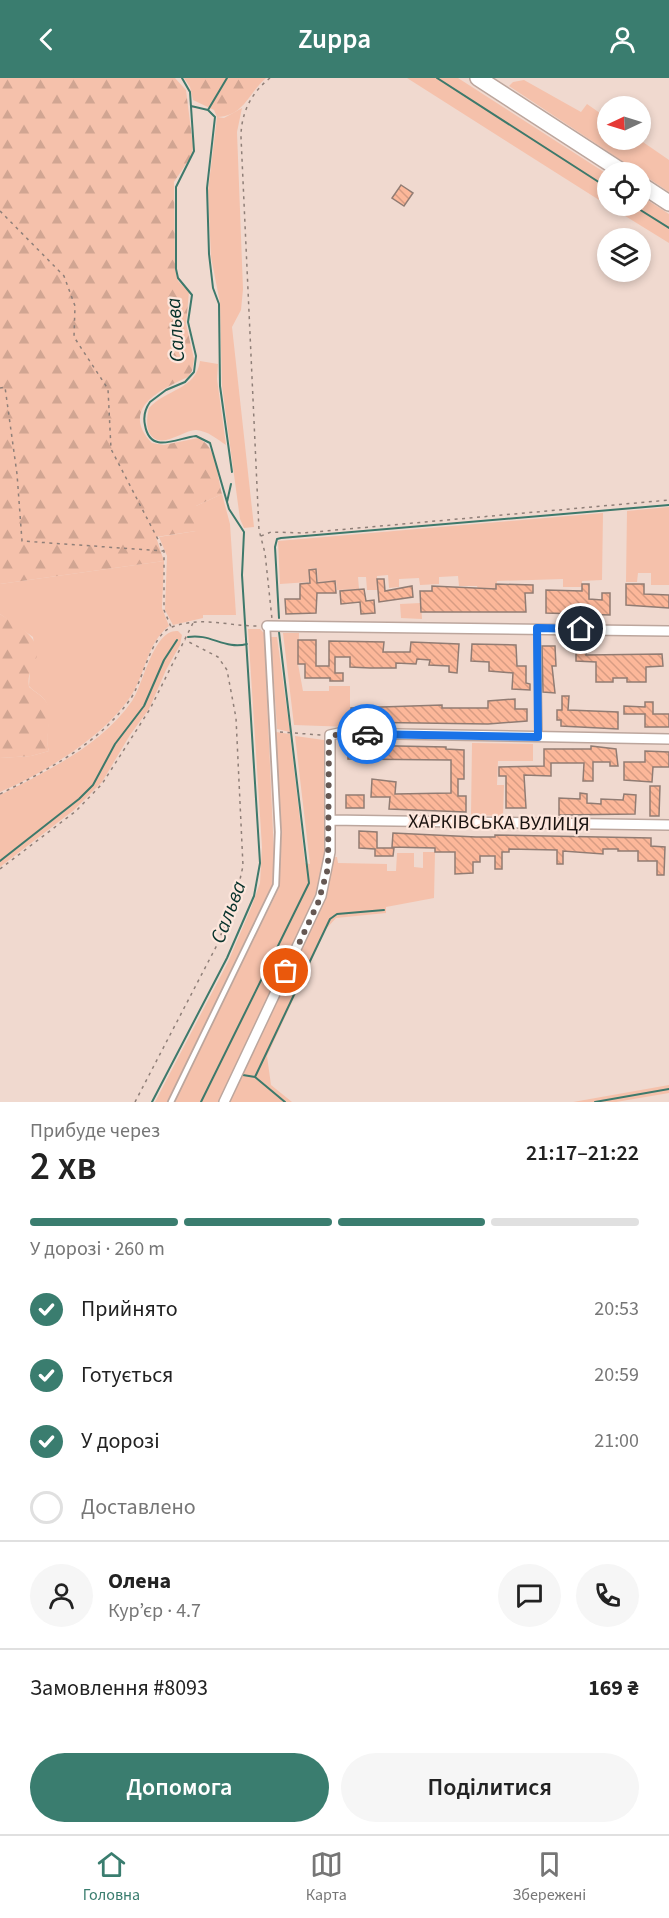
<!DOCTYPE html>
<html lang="uk">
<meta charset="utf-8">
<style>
body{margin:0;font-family:"Source Sans 3",sans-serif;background:#f6f6f6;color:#222;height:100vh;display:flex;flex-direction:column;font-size:22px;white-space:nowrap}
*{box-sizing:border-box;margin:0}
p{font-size:20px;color:#767676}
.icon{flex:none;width:33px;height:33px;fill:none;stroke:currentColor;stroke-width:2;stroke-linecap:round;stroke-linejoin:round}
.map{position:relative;height:1024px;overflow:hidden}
.sheet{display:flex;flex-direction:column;background:#fff;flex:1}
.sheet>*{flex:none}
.needle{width:39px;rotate:266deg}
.tools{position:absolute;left:597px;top:18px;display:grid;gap:12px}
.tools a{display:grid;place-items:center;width:54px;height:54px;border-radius:50%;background:#fff;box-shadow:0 3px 9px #0003;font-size:30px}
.pin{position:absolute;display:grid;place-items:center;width:51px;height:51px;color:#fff;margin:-26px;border:3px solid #fff;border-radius:50%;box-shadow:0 2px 6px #0007}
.courier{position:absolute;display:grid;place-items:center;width:60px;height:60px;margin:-30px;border:4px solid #1a73e8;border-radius:50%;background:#fff;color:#222;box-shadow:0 2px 8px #0007}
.overview em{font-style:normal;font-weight:600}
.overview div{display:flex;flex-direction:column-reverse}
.overview{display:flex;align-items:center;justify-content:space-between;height:102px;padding:0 30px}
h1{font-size:39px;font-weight:600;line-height:45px}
.bar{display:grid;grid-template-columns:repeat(4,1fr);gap:9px 6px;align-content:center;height:72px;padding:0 30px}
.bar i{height:8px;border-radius:4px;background:#e0e0e0}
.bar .selected{background:#3a7d6f}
.bar p{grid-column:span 4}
.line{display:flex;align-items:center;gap:15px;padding:0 30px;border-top:2px solid #e0e0e0}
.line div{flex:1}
.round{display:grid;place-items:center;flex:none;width:63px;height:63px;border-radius:32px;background:#f6f6f6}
ol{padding:0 30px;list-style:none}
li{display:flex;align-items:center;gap:18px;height:66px}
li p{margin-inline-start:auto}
li .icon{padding:6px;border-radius:50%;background:#3a7d6f;color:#fff;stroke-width:4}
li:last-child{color:#767676}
li i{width:33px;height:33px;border:3px solid #e0e0e0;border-radius:50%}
.action{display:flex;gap:12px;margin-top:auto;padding:12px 30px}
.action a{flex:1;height:69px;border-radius:36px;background:#3a7d6f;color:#fff;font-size:24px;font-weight:600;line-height:69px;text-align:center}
.action a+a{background:#f6f6f6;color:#222}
header{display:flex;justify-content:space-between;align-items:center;height:78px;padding:0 30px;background:#3a7d6f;color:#fff;font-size:27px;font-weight:600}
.tab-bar{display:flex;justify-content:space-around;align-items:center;height:84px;border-top:2px solid #e0e0e0;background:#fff;font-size:16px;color:#767676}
.tab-bar a{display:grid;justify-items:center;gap:3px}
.tab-bar .selected{color:#3a7d6f}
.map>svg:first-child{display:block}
</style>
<header><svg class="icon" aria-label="back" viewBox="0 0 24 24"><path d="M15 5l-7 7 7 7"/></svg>Zuppa<svg class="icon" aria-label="person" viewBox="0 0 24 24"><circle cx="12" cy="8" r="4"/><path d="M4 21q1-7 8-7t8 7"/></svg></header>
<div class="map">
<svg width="669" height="1024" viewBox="0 0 669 1024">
<defs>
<pattern id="forest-firs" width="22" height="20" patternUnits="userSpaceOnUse" patternTransform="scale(1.5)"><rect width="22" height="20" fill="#f5c1ab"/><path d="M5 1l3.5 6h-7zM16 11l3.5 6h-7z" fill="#d1a592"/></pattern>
<pattern id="building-back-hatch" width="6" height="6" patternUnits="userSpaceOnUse" patternTransform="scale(1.5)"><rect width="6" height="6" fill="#fcb799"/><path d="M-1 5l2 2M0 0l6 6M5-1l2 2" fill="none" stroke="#d79c83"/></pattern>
</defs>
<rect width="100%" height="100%" fill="#f0d9cf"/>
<path fill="#f5c1ab" d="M407 0H458L607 96V127Z
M524 2 581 34 587 26 607 40 608 62H640L669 82V114L509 8 513 4Z
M242 30 237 54 243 211 241 232 232 249 254 449 244 450 240 441 222 308 220 225 211 179 208 113 217 39 224 40Z
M641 118 669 136V165L609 128H640Z
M200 283 218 286 217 301 226 367C217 361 208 353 196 352 183 352 159 374 149 354 146 346 147 338 149 330 166 311 196 312 200 283Z
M222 416 230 446 236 537H203V540L173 547 165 532 167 478 159 459 196 453V428Z
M669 429V507H651V495H638L637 504H626L627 433Z
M603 435 602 502 582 503V509H563V501L497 503 496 511H478L477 508H459L458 498 439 499V506L420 507 419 500 399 501V509L389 510 388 497 377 498 378 512H367L366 499H358L359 511 337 512 336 503 318 504 317 490 309 491V504L280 506 278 463Z
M164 483 162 530 169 548C147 565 146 594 132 616 106 658 44 695 0 714V680L31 678 49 673C43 656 55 635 44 621 40 616 33 613 29 608L30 592 36 580 33 559 0 536V506Z
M421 525 422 541 401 540 400 526Z
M248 551H260L264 555 274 776 272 809 168 1024H155L228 884 251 830 260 805 262 769Z
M178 553 182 557 180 567 166 592 149 631 130 657 102 704 74 732 0 789V717C47 693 101 668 132 623 144 606 153 551 178 553Z
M283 555H299L298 586 303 613H329V608H350V649L294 647Z
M271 559H277L290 654 277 651Z
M276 654 290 656 305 785 310 786 295 658 324 662 325 779 318 814 221 1024H174L279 810 281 763Z
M472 665 533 666V683H498L497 707H504L503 738 471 737Z
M423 774H435L434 820 386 829V835L336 840 326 851 267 978 271 1007 292 1024H228L317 837 332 779H337L338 785 387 786V793H396L397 775H414V789L423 790Z
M669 1007V1015L616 1024H573Z"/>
<path fill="url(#forest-firs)" d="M0 0H175L186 12 193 68 192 77 174 104 175 191 178 203 189 214 186 246 194 281 192 293 188 299C161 311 119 331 152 365L164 367 198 360C217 368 217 398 222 416L196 428V453L156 459 164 483 0 506Z
M184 0H266C247 17 244 38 217 39L214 32 193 22 190 9Z
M0 536C15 546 43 559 36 581 32 592 27 596 29 609 35 614 43 618 47 625 54 638 44 658 49 673L31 678 0 680Z"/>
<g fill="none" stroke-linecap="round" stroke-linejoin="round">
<path stroke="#3d796b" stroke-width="2" d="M437 0 608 110
M191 28 208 32 215 39 207 110 209 176 213 210 219 226 220 308 232 394
M208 32 227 0
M634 128 669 150
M227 424 231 406
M279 540 275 469 277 461 281 460 669 427
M188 559C210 555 225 572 247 566
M0 783 79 721 93 707 115 666 144 628 164 582 177 562
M243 997 255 999 285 1024
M255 999 330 841 337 836 384 832
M152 1024 227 880 254 818 260 785 242 497 244 454 229 431 210 365 196 358C177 360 150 377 145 347 143 338 145 331 150 324L166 312 185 304 194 294 196 278 188 244 192 217 178 200 176 191V109L194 73 190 14 182 0
M201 1024 309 805 279 554
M595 1024 669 1011"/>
</g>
<path fill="url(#building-back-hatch)" stroke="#917c73" stroke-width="1.5" d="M401 107 413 115 404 128 392 120Z
M316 491 317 505 335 503 336 515H317L316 535 286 536 285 521H300V506L310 505 309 492Z
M377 501H384L385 513 412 508 413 519 379 524Z
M496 506 533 507V515H525L526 534H421L420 513H432V508L496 511Z
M582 506H589V521L602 522V515H610V537L546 535V512L582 513Z
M626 506H644V516L669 517V530L626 527Z
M364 511 366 523 374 522 375 535 361 536 360 524 341 526 340 513Z
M298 562H316V588H329V563L384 564 383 574H410L411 564 459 566 457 595 449 594V588L429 587 430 582 417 581 416 586 396 585V590H370L350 589V579H335V595H343V603H330V600H305V586H298Z
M472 566 516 567 517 588H526V605L530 606V612L512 611 513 595 489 593V584L471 583Z
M542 568H555L556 588H552L555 615 543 614Z
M576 568H586V577L662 576 663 588 646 589V604H627V600H613V604H596V584L576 583Z
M562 618H569L568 632 618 634V651L561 648V642H557V632H562Z
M515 621V631H527V643L488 646 351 644V630L442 627V630H488V623Z
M645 624H653V636H669V649H645V636H624V628L645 629Z
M348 667 446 669V671L464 672V701H458V718H466V734L389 731 390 719H371L372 701 396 704 395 716 451 715V682L348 681Z
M591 668 616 671 618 688H610V684H593V703H583L584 685H551V698L524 697 526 730H506V698H499V689L544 688V671H591Z
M645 673 669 674V689H653L652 704 624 702V684H645Z
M650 708H660L659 738H650Z
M580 715 587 716V725L601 726V721L623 722 624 716 636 717 635 736 559 737V720L580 721Z
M346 717H364V730H346Z
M359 753 377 754V770H394L393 778H375V771L359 770Z
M393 755 476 759H495V757L651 760V768L665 769 664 797H657V783H638V773H618V771H603V776L563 773V786H557V772L509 771V774H502V791H495V778H480V784H473V795L455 796V774H435V770L392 769Z"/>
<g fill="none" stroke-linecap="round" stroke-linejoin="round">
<defs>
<path id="service" d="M537 551 539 659
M171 1024 276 807 278 754 267 548"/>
<path id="minor" d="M267 548 669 553
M330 742 669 747
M224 1024 321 818 330 774V657L339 655 669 661"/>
<path id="trunk" d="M478 0 623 94
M640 106 669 125"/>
</defs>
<use href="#service" stroke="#bca69d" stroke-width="8"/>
<use href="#minor" stroke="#bca69d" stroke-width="12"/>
<use href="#trunk" stroke="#bca69d" stroke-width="18"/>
<path stroke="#8f7f78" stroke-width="1.5" stroke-dasharray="3 4.5" stroke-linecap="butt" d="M270 0C251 15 241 35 241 59L259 452 265 475 272 541
M0 133 64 198 75 228 74 259 108 311 111 371 164 473V532L171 549
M0 310 5 309 17 396 22 463 163 473
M261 458 271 454 303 455 669 422
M280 654 321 657
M0 716C47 692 97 667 129 623 143 605 150 557 172 549 202 538 227 548 257 548
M0 791 76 733 102 706 150 631 193 545
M135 1024 217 867 237 815 243 788 236 640 227 592 218 579 185 562"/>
<use href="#service" stroke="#fff" stroke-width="4.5"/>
<use href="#minor" stroke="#fff" stroke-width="9"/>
<use href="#trunk" stroke="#fff" stroke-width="15"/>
</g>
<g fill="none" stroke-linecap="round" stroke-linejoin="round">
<path stroke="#665853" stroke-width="6" stroke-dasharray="0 10.8" d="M286 893 318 825 328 790 329 661 339 655 367 656"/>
<path stroke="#1a73e8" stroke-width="8" d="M367 656 538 659 537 550 581 551"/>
</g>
<g text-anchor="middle" stroke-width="4.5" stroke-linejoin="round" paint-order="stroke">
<g font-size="20" fill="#1b1310" stroke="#fde6dc">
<text transform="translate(499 744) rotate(1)" y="7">ХАРКІВСЬКА ВУЛИЦЯ</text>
</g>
<g font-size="21" font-style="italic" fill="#07322b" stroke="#fde6dc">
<text transform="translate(175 252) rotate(-94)" y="7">Сальва</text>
<text transform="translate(228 834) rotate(-69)" y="7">Сальва</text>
</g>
</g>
</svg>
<div class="tools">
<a><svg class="needle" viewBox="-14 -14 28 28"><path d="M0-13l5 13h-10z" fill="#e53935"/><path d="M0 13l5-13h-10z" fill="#767676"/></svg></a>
<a><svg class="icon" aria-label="locate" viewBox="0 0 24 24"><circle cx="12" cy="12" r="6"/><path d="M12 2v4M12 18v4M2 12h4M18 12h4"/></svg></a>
<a><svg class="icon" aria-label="layers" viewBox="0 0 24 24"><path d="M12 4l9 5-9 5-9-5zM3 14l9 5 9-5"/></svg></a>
</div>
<div class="pin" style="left:286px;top:893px;background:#ea580c"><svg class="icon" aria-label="bag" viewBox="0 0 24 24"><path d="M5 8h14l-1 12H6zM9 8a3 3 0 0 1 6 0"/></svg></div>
<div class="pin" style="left:581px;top:551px;background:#1f2937"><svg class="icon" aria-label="home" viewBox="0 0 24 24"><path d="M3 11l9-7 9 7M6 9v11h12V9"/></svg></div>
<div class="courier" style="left:367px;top:656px"><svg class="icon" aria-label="car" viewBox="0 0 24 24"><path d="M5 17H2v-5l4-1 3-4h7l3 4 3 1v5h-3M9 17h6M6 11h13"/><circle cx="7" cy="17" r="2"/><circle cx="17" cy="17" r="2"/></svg></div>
</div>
<section class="sheet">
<div class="overview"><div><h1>2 хв</h1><p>Прибуде через</p></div><em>21:17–21:22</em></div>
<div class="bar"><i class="selected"></i><i class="selected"></i><i class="selected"></i><i></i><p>У дорозі · 260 m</p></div>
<ol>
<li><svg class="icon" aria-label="check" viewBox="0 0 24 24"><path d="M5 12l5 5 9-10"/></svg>Прийнято<p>20:53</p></li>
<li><svg class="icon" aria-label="check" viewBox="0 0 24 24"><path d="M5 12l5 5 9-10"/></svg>Готується<p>20:59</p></li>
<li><svg class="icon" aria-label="check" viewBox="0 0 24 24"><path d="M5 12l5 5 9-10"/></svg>У дорозі<p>21:00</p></li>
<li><i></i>Доставлено</li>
</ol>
<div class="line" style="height:108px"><a class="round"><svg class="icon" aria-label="person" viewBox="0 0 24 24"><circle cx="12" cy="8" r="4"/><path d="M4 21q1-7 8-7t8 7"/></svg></a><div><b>Олена</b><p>Кур’єр · 4.7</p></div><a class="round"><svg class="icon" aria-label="chat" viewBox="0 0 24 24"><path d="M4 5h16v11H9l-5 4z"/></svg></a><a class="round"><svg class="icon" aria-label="phone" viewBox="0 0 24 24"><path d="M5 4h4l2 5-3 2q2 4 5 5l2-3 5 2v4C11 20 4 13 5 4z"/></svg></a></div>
<div class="line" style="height:78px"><div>Замовлення #8093</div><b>169 ₴</b></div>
<div class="action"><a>Допомога</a><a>Поділитися</a></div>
</section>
<nav class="tab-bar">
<a class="selected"><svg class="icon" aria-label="home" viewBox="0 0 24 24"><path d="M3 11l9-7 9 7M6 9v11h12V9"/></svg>Головна</a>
<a><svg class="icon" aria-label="map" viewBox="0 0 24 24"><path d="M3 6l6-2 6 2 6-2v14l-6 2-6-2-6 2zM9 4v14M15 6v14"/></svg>Карта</a>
<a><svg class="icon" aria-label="saved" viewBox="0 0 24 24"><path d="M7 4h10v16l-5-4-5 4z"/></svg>Збережені</a>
</nav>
